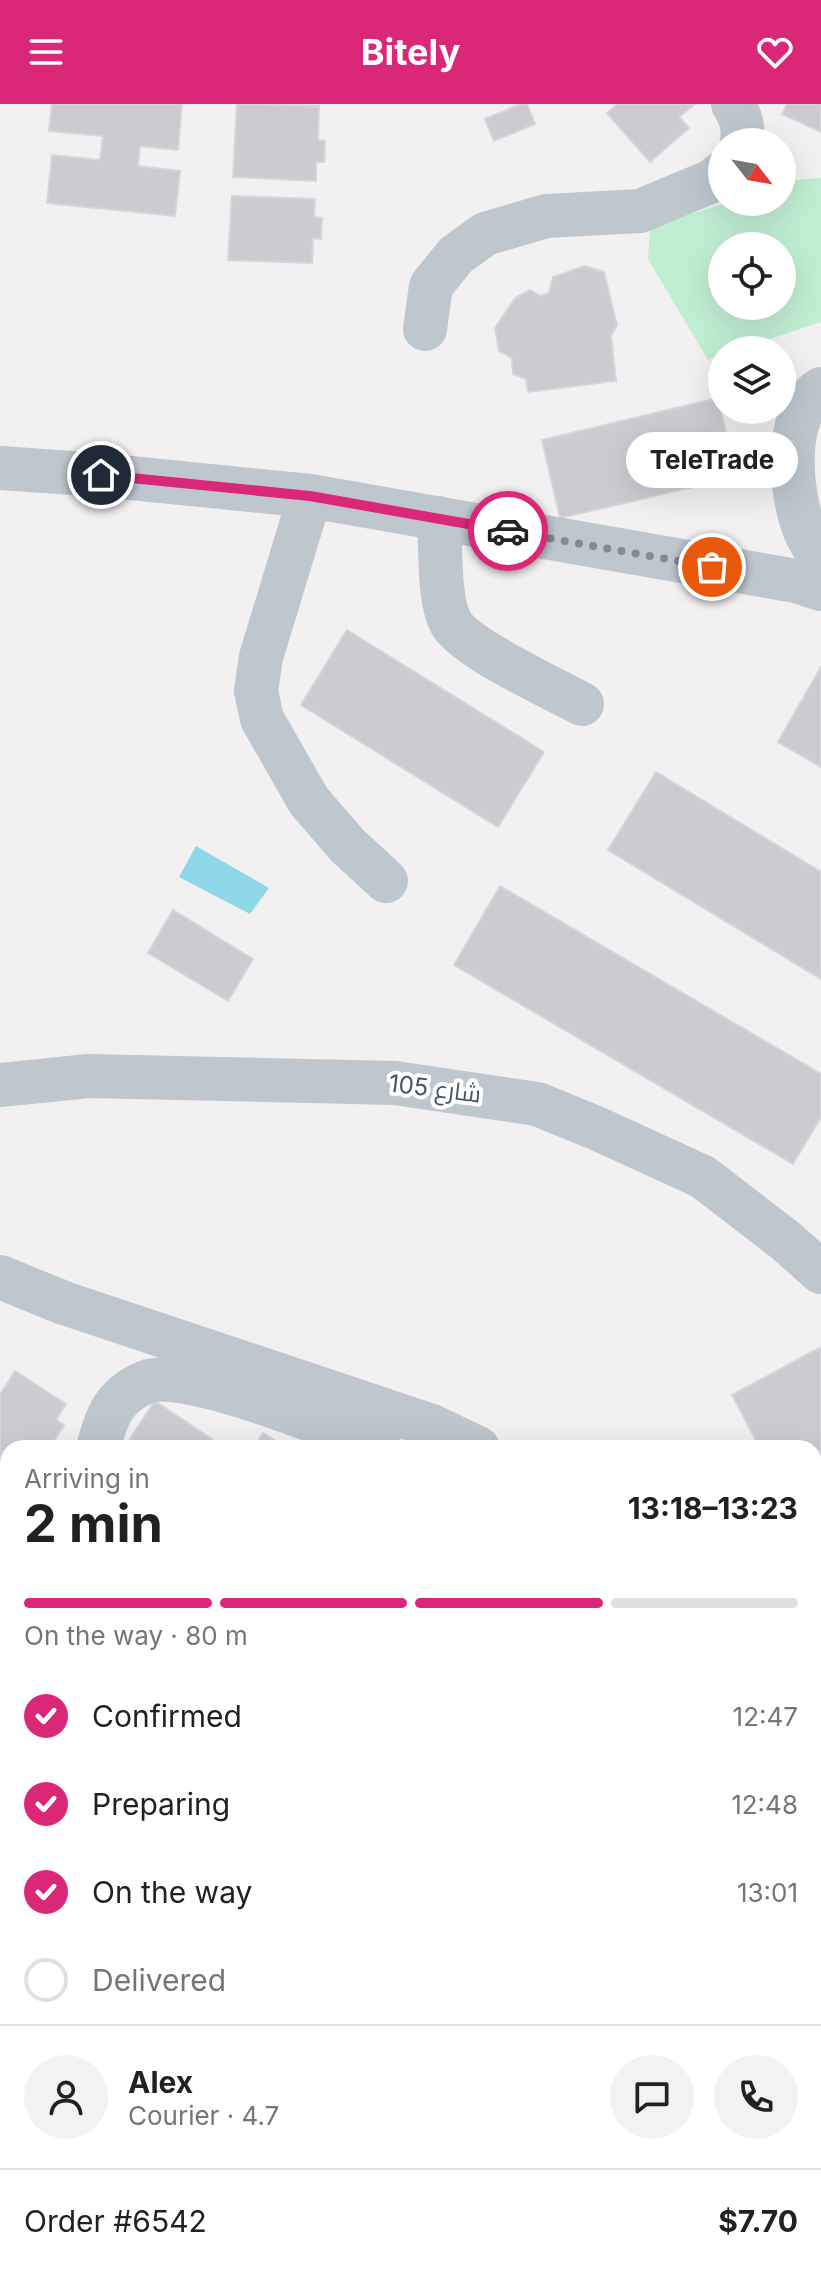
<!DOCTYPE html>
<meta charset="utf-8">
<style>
body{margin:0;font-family:Inter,Cairo,sans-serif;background:#f2f2f2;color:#202124;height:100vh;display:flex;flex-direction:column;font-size:30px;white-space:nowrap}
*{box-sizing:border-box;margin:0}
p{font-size:26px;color:#757577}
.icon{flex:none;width:44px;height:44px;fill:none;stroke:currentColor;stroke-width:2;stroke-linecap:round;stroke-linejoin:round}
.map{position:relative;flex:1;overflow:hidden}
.sheet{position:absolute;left:0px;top:1336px;width:822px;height:848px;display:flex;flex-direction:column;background:#fff;border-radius:24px 24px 0 0;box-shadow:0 8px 32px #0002}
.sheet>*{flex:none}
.needle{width:52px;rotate:121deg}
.buttons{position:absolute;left:708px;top:24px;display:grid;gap:16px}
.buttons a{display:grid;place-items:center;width:88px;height:88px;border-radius:50%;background:#fff;box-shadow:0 8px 32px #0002;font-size:40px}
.pin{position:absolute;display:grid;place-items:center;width:68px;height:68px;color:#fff;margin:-34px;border:4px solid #fff;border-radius:50%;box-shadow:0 2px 8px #0007}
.courier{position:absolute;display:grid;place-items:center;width:80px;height:80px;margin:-40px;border:6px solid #db2777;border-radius:50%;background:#fff;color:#222;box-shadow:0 2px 10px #0007}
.bubble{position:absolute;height:56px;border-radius:28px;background:#fff;box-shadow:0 8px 32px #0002;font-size:26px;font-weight:700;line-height:56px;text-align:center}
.head em{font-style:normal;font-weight:700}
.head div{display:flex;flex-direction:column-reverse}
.head{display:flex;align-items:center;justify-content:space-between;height:136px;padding:0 24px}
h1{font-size:52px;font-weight:700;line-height:60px}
.bar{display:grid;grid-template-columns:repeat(4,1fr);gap:12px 8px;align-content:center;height:96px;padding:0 24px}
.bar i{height:10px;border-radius:6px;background:#e0e0e0}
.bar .active{background:#db2777}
.bar p{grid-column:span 4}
.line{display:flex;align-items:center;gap:20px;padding:0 24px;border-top:2px solid #e0e0e0}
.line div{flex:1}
.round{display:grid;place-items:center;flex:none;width:84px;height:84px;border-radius:42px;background:#f2f2f2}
ol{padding:0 24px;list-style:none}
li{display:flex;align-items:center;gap:24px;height:88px}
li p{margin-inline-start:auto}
li .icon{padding:8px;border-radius:50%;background:#db2777;color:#fff;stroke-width:4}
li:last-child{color:#757577}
li i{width:44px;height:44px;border:4px solid #e0e0e0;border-radius:50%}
header{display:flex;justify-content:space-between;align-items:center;height:104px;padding:0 24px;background:#db2777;color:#fff;font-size:36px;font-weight:700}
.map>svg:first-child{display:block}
</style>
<header><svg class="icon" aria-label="menu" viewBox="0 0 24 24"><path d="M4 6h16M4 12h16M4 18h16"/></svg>Bitely<svg class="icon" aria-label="heart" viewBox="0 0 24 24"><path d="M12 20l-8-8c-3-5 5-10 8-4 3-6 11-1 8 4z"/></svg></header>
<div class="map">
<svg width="821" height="2184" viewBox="0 0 821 2184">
<rect width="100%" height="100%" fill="#f2f0f0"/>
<path fill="#c0eed1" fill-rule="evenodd" d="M821 74V218L736 246H722V251L708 256 648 155 650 123 729 98H782V77ZM722 142H782V202H722Z"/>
<path fill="#8ed8ea" d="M196 742 269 784 250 810 179 773Z"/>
<path fill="#caccd2" stroke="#d4d6db" stroke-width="2" d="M52 0H182L178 46 140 42 138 62 180 67 175 112 47 99 52 51 100 56 103 32 49 27Z
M237 0 319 2 318 36 325 37 324 58H316V77L233 73Z
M521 0H527L535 20 494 37 485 15Z
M618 0H695L679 13 689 24 650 58 607 9Z
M787 0H821V28L782 10Z
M232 92 315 95 314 113 322 114 321 135 313 134 312 159 228 156Z
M585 162 604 168 617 221 611 232 616 277 528 288 526 275 513 270 512 254 499 247 495 224 515 194 530 186 540 192 549 189 553 173Z
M718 294 736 373 560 414 542 336Z
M347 526 544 648 498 723 301 601Z
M821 563V663L778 638Z
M656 668 821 768V875L608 746Z
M500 782 821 970V1013L793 1060 454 861Z
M173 806 253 855 228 897 148 849Z
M821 1243V1387L814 1391V1344H760L732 1291Z
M15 1267 66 1300 56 1316 64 1321 50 1344H8V1383L3 1391 0 1389V1291Z
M155 1297 225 1344H124Z
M263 1329 287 1344H253Z
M0 1414 8 1419V1442L4 1448 8 1450V1459L0 1472Z
M818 1964 821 1969V2068L814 2072V1967Z"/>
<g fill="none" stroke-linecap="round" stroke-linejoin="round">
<path stroke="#bec7ce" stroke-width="44" d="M733 0C741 13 744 23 742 38
M425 225 431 182 456 151 485 130 546 112 640 107 712 77 722 69
M821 285C782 309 790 390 805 427 809 437 816 446 821 455
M0 364 101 371 310 392 796 477 821 485
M310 392 261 553 256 587 262 615 309 697 347 741 386 777
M439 414C441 442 438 495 451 519 466 545 553 584 582 600
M0 981 89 972 395 979 537 1000 596 1024 703 1073 786 1137 821 1168
M0 1173 64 1199 432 1322 478 1344
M98 1344C107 1312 113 1292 146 1278 185 1263 338 1326 380 1344
M814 1598 821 1604
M814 1812 821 1802
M0 1855 8 1858"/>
<path stroke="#b0c0ce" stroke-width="44" d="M0 1625 8 1629
M814 2148 821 2150"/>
</g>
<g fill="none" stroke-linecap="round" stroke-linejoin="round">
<path stroke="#848a90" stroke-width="8" stroke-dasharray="0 14.4" d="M508 427 712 463"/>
<path stroke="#db2777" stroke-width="10" d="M101 371 310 392 508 427"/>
</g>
<g text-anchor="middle" stroke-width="8" stroke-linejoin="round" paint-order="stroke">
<g font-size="24" fill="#48535d" stroke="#fff">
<text transform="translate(435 985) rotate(7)" y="8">شارع 105</text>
</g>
</g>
</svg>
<div class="buttons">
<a><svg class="needle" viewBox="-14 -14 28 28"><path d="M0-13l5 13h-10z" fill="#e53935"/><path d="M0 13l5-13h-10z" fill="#757577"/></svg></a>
<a><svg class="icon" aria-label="locate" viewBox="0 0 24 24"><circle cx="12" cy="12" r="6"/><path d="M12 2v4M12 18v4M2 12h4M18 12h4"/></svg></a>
<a><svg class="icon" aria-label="layers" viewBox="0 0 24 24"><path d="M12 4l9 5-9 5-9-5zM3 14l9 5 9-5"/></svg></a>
</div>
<div class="pin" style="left:712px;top:463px;background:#ea580c"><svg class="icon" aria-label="bag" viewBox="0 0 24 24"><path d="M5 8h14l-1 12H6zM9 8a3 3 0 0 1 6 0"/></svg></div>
<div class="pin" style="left:101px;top:371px;background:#1f2937"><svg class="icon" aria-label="home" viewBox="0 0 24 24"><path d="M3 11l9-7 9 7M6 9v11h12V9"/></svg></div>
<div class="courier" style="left:508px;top:427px"><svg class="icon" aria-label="car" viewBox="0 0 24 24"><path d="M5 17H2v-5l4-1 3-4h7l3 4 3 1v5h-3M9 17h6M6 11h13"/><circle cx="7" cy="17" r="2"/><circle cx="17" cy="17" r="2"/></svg></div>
<div class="bubble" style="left:626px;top:328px;width:172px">TeleTrade</div>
<section class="sheet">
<div class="head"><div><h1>2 min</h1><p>Arriving in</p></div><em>13:18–13:23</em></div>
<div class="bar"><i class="active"></i><i class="active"></i><i class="active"></i><i></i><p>On the way · 80 m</p></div>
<ol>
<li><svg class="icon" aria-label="check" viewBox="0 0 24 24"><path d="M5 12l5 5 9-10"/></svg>Confirmed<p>12:47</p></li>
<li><svg class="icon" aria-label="check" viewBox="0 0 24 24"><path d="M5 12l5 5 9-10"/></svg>Preparing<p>12:48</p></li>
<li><svg class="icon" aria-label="check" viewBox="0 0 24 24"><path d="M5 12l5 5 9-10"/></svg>On the way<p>13:01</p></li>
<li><i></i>Delivered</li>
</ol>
<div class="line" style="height:144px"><a class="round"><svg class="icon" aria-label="person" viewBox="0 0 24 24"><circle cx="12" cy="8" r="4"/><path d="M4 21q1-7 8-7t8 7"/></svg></a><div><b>Alex</b><p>Courier · 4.7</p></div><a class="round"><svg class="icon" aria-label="chat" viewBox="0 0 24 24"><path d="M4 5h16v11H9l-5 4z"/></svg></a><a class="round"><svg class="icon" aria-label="phone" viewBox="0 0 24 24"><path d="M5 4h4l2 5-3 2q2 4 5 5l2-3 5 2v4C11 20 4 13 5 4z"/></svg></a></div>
<div class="line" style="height:104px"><div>Order #6542</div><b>$7.70</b></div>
</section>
</div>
